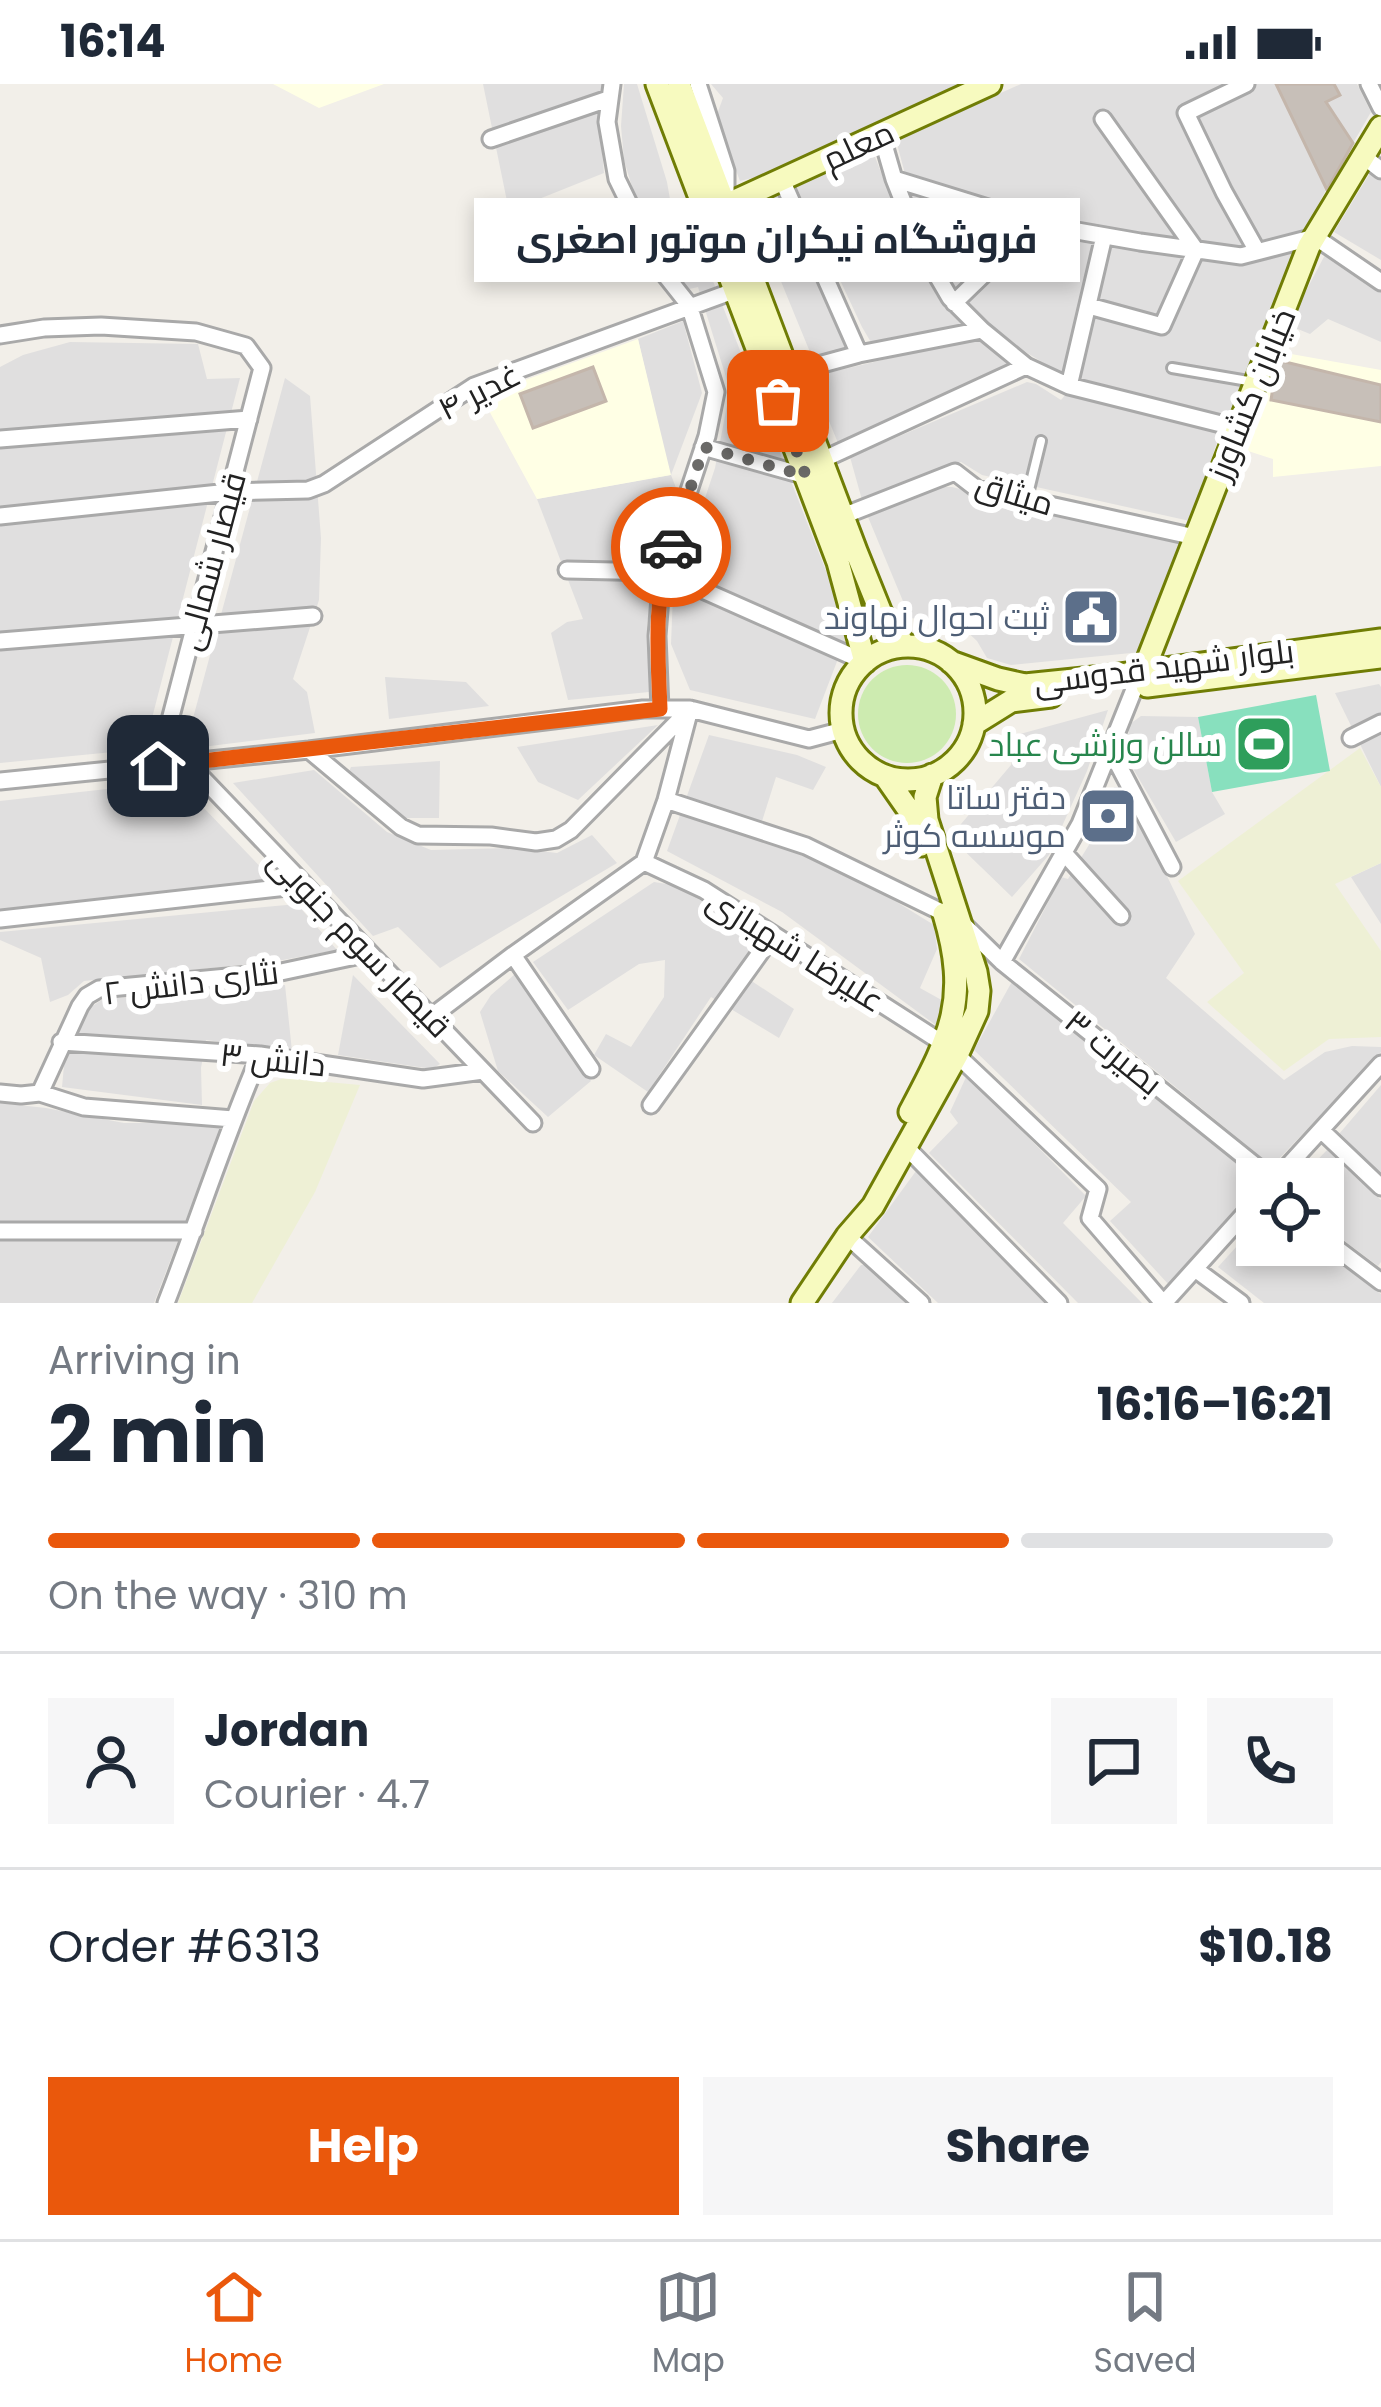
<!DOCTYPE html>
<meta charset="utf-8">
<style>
body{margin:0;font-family:Poppins,Cairo,sans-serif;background:#f6f6f7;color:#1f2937;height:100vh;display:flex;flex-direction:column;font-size:45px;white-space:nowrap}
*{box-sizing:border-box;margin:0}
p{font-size:39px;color:#747a83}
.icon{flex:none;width:66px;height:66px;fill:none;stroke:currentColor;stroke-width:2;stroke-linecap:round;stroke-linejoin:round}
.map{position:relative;height:1219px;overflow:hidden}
.side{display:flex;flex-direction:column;background:#fff;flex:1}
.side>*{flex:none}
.buttons{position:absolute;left:1236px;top:1074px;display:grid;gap:24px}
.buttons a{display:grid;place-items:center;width:108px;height:108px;border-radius:0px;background:#fff;box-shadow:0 6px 18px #0003;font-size:60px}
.pin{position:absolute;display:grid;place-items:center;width:102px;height:102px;color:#fff;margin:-51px;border-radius:24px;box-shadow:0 6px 18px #0006}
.courier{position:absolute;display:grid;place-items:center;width:120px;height:120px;margin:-60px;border:9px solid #ea580c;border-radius:50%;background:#fff;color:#222;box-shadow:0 3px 15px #0007}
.bubble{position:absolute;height:84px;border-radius:0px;background:#fff;box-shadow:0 6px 18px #0003;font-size:39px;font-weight:700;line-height:84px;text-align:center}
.summary em{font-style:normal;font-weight:700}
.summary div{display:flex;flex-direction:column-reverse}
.summary{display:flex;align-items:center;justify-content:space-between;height:204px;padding:0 48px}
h1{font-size:78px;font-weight:700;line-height:90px}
.bar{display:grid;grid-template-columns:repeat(4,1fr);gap:18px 12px;align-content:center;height:144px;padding:0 48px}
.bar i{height:15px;border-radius:9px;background:#e0e1e3}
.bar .on{background:#ea580c}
.bar p{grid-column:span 4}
.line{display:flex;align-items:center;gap:30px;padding:0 48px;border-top:3px solid #e0e1e3}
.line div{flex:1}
.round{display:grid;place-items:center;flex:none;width:126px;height:126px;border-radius:0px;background:#f6f6f7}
.button{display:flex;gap:24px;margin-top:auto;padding:24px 48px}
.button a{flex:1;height:138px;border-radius:0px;background:#ea580c;color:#fff;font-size:48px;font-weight:700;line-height:138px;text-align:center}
.button a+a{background:#f6f6f7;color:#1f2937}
.status{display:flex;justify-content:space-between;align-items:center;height:84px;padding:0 60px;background:#fff;direction:ltr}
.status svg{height:33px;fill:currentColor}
.tab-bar{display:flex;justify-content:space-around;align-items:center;height:168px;border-top:3px solid #e0e1e3;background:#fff;font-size:33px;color:#747a83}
.tab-bar a{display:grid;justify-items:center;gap:6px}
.tab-bar .on{color:#ea580c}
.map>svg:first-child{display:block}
</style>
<div class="status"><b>16:14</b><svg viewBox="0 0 49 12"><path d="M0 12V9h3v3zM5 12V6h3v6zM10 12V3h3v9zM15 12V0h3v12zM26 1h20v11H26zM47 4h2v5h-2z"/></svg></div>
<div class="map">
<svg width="1381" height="1219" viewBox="0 0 1381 1219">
<rect width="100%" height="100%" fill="#f2efe9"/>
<path fill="#e0dfdf" d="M483 0H603L599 33 604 89 509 127Z
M624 0H637L667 98 677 156H697L849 546 815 635 690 606 671 560 673 510 715 384 730 306 698 203 685 206 666 160 648 141 635 113 624 76 621 42Z
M711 0H965L764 91 740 97 716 33 723 14Z
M1021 0H1357L1371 28 1322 113 1296 169 1229 333 1060 289 1024 267 979 232 936 182 913 120 896 56Z
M872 65 903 145 937 212 964 242 872 260 862 243 795 100Z
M1370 89 1381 97V176L1334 148Z
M778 107 848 266 812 273 750 122Z
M1326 169 1381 205V258L1328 235 1310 250 1288 241Z
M683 237 702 309 671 391 678 409 653 497 647 541 649 608 568 616 551 549 567 538 583 535 537 415 670 391 638 255Z
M983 252 1010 284 838 359 811 293Z
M70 258 198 260 207 295 240 294 144 665 0 679V283L23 271Z
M285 294 310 312 321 454 319 516 293 595 307 608 315 649 194 664 189 649Z
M1027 298 1036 300 1061 316 1066 310 1222 344 1190 437 982 391 961 378 862 416 850 373Z
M934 403H952L1183 460 1141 568 1011 581 987 574 977 557 963 544 943 538 910 534 868 433Z
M385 593 466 598 489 622 389 635Z
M1379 600 1381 603V703L1335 609Z
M1108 626 1087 687 1049 771 1012 813 950 753 1011 681 1020 650Z
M1141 632 1198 633 1212 708 1225 730 1176 758 1125 671 1130 640Z
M658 641 578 716 538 698 517 663Z
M709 651 797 671 826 683 813 706 776 693 757 753 861 796 934 841 937 865 920 904 947 919 937 942 782 828 667 767Z
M440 677 439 734H405L348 690 351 683Z
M314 686 387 748 431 766 514 764 557 769 592 751 617 779 440 884 398 843 373 852 233 699Z
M178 697 275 798 0 826V717Z
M1114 703H1124L1195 850 1166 894 1284 996 1325 968 1352 962 1381 963V968L1272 1082 1019 875 1061 793 1068 795 1095 751Z
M1381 779V840L1351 793Z
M654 798 673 801 691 810 759 853 738 888 794 925 779 954 711 913 648 1008 594 971 606 950 631 963 664 913 665 876 639 880 568 926 533 878Z
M297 820 337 866 272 878 84 897 68 911 50 918 41 874 0 856V848Z
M515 890 591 997 548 1033 498 987 480 928 491 911Z
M353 891 440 980 432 985 338 971Z
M1014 894 1261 1095H1257V1104L1170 1202 1110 1137 1131 1118 974 966Z
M285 901 292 967 206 956 201 984 202 1021 62 1003 65 971 91 923 103 915Z
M967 991 1086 1112 1063 1139 1142 1219H1078L929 1069 958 1039 950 1028Z
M1381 1001V1090L1339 1050Z
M0 1019 46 1024 124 1039H211L222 1042 154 1219H0Z
M1327 1066 1381 1116V1178L1378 1182 1323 1141V1095H1299Z
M916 1087 1045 1219H938L868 1153Z
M1257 1140V1161H1315L1381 1210V1219H1264L1218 1183Z
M861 1181H871L909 1219H832Z"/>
<path fill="#ffffe5" d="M273 0H384L319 24Z
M638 255 671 391 537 415 481 312Z
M1280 268 1381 286V382L1273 393V375L1245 366Z"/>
<path fill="#eef0d5" d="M1360 664 1381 703V779L1335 800 1381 867V953L1329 955 1284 987 1207 918 1244 889 1178 797Z
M284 994 360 1001 315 1108 252 1219H178L254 1017 270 999Z"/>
<path fill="#cdebb0" d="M858 630a49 49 0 1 1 98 0a49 49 0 1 1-98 0Z"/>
<path fill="#88e0be" d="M1316 611 1330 687 1212 708 1198 633Z"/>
<path fill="#c7bfb8" stroke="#c4b6ab" stroke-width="3" d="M1276 0H1334L1340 11 1326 18 1353 59 1327 106Z
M1277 276 1381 301V338L1271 316Z
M593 283 606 317 533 344 520 310Z"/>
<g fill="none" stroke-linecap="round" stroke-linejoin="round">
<defs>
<path id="lane" d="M1172 284 1254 298
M1027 414 1041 357"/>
<path id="street" d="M612 0 607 38 617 95 662 187 689 221 716 308 707 352 662 488 657 552 660 625
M698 0 726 87V112
M1246 0 1186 29 1224 108 1257 167
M1369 0 1381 24
M881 50 894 95 922 166 950 214 982 246 1026 282 1069 302 1237 344
M491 55 608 15
M1363 72 1381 86
M894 95 1043 141 1140 158 1241 172 1315 153 1381 198
M782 96 859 270
M997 170 1017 133
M954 219 986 188
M1089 222 1162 242 1196 166 1103 35
M0 251 44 244 101 242 196 248 246 262 262 284 158 682
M789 289 859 270 982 246
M1069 302 1104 152
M0 355 249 335
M703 363 806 392
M822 376 1026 282
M0 432 229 408 308 406 324 400 474 302 736 206
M843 432 955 388 977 405 1195 453
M567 486 662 488 865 578
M0 557 313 532
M1351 654 1381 639
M1110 665 1172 783
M309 666 401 743 418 751 491 752 536 758 556 755 571 746 690 625
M188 679 533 1039
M0 697 309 666 643 625H690L809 655 843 646
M666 716 806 762 960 837 1002 878 1272 1095
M1064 769 1121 832
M644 778 704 806 944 960
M0 835 305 801
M513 871 591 985
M1002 878 1080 740 1135 603
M431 933 513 871 644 778 666 716 690 625
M61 958 260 971 423 995 483 987
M957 971 1098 1105 1090 1134 1163 1219
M0 1009 21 1011 40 1009 80 922 87 912 99 905 281 888 370 869
M40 1009 84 1023 233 1035
M651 1021 773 851
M1321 1046 1381 1103
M907 1064 1059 1219
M1276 1095 1381 980
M0 1147H194
M847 1152 921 1219
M1323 1154 1381 1198
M1195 1185 1241 1219
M166 1219C198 1137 225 1052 260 971
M1164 1219 1257 1116"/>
<path id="secondary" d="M657 0 838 478 865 578
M679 0 856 467 881 529 905 562
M726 121 990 0
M841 629a67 67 0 1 1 134 0a67 67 0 1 1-134 0Z
M951 578 998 595 1025 601 1113 592 1381 556
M1143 588 1309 162 1381 43
M1147 602 1381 573
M974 640 1011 617 1051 612
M885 692 908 725 921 761
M910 1028C950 952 970 917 944 830
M802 1219 847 1152 873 1122 957 971 977 927 979 907 976 888 927 736 925 713 932 691"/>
</defs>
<use href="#lane" stroke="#a9a9a9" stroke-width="14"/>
<use href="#street" stroke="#a9a9a9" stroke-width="21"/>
<use href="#secondary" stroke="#707d05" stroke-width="27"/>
<use href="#lane" stroke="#fff" stroke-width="8"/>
<use href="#street" stroke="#fff" stroke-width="15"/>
<use href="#secondary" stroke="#f7fabf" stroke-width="21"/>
</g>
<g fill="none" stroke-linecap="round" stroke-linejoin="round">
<path stroke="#6b6a68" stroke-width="12" stroke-dasharray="0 21.6" d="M671 463 704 363 806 392 778 317"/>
<path stroke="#ea580c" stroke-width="15" d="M158 682 660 625C658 570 653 516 671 463"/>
</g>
<defs>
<symbol id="civic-square" viewBox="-11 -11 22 22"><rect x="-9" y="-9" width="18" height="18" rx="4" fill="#5c6f8a" stroke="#fff"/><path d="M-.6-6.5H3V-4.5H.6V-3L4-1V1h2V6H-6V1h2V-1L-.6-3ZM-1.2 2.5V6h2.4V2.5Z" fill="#fff"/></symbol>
<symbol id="stadium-square" viewBox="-11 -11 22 22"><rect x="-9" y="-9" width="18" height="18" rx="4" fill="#2e9e5b" stroke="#fff"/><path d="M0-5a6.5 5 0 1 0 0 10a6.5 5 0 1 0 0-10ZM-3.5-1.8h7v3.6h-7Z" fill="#fff"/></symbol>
<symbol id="bank-square" viewBox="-11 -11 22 22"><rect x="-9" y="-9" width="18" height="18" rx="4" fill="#5c6f8a" stroke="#fff"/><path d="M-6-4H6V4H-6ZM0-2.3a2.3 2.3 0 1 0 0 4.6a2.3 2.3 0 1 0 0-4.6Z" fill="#fff"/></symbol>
</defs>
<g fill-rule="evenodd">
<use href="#civic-square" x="1058" y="500" width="66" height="66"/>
<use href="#stadium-square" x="1231" y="627" width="66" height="66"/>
<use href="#bank-square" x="1075" y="699" width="66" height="66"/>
</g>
<g text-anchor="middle" stroke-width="12" stroke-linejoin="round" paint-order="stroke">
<g font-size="33" fill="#222" stroke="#fff">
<text transform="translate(858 61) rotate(-25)" y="12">معلم</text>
<text transform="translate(479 307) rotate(-27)" y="12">غدیر ۴</text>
<text transform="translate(1251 310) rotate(-68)" y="12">خیابان کشاورز</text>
<text transform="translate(1015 409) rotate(17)" y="12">میثاق</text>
<text transform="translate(211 477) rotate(-75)" y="12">قیصار شمالی</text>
<text transform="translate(1164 582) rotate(-7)" y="12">بلوار شهید قدوسی</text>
<text transform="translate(360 859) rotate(46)" y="12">قیصار سوم جنوبی</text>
<text transform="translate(796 866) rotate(32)" y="12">علیرضا شهبازی</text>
<text transform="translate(191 898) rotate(-7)" y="12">نثاری دانش ۲</text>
<text transform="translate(1114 968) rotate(39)" y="12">بصیرت ۳</text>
<text transform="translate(273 975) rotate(6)" y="12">دانش ۳</text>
</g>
<g font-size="33" fill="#4e5e75" stroke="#fff" text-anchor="end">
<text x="1049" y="545">ثبت احوال نهاوند</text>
<text x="1066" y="725">دفتر ساتا<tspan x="1066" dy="38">موسسه کوثر</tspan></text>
</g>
<g font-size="33" fill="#27864d" stroke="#fff" text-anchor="end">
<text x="1222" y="672">سالن ورزشی عباد</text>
</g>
</g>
</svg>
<div class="buttons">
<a><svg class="icon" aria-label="locate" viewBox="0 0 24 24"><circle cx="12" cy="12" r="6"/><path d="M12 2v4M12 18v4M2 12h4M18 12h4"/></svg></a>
</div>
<div class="pin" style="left:778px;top:317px;background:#ea580c"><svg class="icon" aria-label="bag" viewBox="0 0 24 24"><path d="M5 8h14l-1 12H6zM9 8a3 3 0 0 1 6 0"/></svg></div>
<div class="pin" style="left:158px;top:682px;background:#1f2937"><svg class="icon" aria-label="home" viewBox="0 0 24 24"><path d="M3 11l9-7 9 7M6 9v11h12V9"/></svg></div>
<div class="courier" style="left:671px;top:463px"><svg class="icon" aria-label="car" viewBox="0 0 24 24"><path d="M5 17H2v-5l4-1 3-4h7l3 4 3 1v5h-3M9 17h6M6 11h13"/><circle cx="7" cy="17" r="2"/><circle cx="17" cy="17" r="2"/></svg></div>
<div class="bubble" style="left:474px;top:114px;width:606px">فروشگاه نیکران موتور اصغری</div>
</div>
<section class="side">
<div class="summary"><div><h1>2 min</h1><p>Arriving in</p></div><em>16:16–16:21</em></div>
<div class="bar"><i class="on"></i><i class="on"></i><i class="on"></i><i></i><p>On the way · 310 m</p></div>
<div class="line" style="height:216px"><a class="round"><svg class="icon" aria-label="person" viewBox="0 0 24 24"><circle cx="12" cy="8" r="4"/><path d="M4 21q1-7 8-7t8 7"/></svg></a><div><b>Jordan</b><p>Courier · 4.7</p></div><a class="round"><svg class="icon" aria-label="chat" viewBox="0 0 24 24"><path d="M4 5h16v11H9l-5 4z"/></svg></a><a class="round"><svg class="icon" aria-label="phone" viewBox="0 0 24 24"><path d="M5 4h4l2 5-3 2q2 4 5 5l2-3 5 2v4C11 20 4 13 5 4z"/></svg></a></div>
<div class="line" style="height:156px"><div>Order #6313</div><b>$10.18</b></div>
<div class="button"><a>Help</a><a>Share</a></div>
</section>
<nav class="tab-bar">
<a class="on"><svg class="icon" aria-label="home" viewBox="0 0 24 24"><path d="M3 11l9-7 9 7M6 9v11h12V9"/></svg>Home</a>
<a><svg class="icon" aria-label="map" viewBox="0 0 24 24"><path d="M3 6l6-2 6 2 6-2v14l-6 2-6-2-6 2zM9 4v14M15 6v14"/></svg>Map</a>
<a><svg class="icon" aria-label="saved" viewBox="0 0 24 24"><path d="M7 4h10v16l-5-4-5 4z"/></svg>Saved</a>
</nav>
